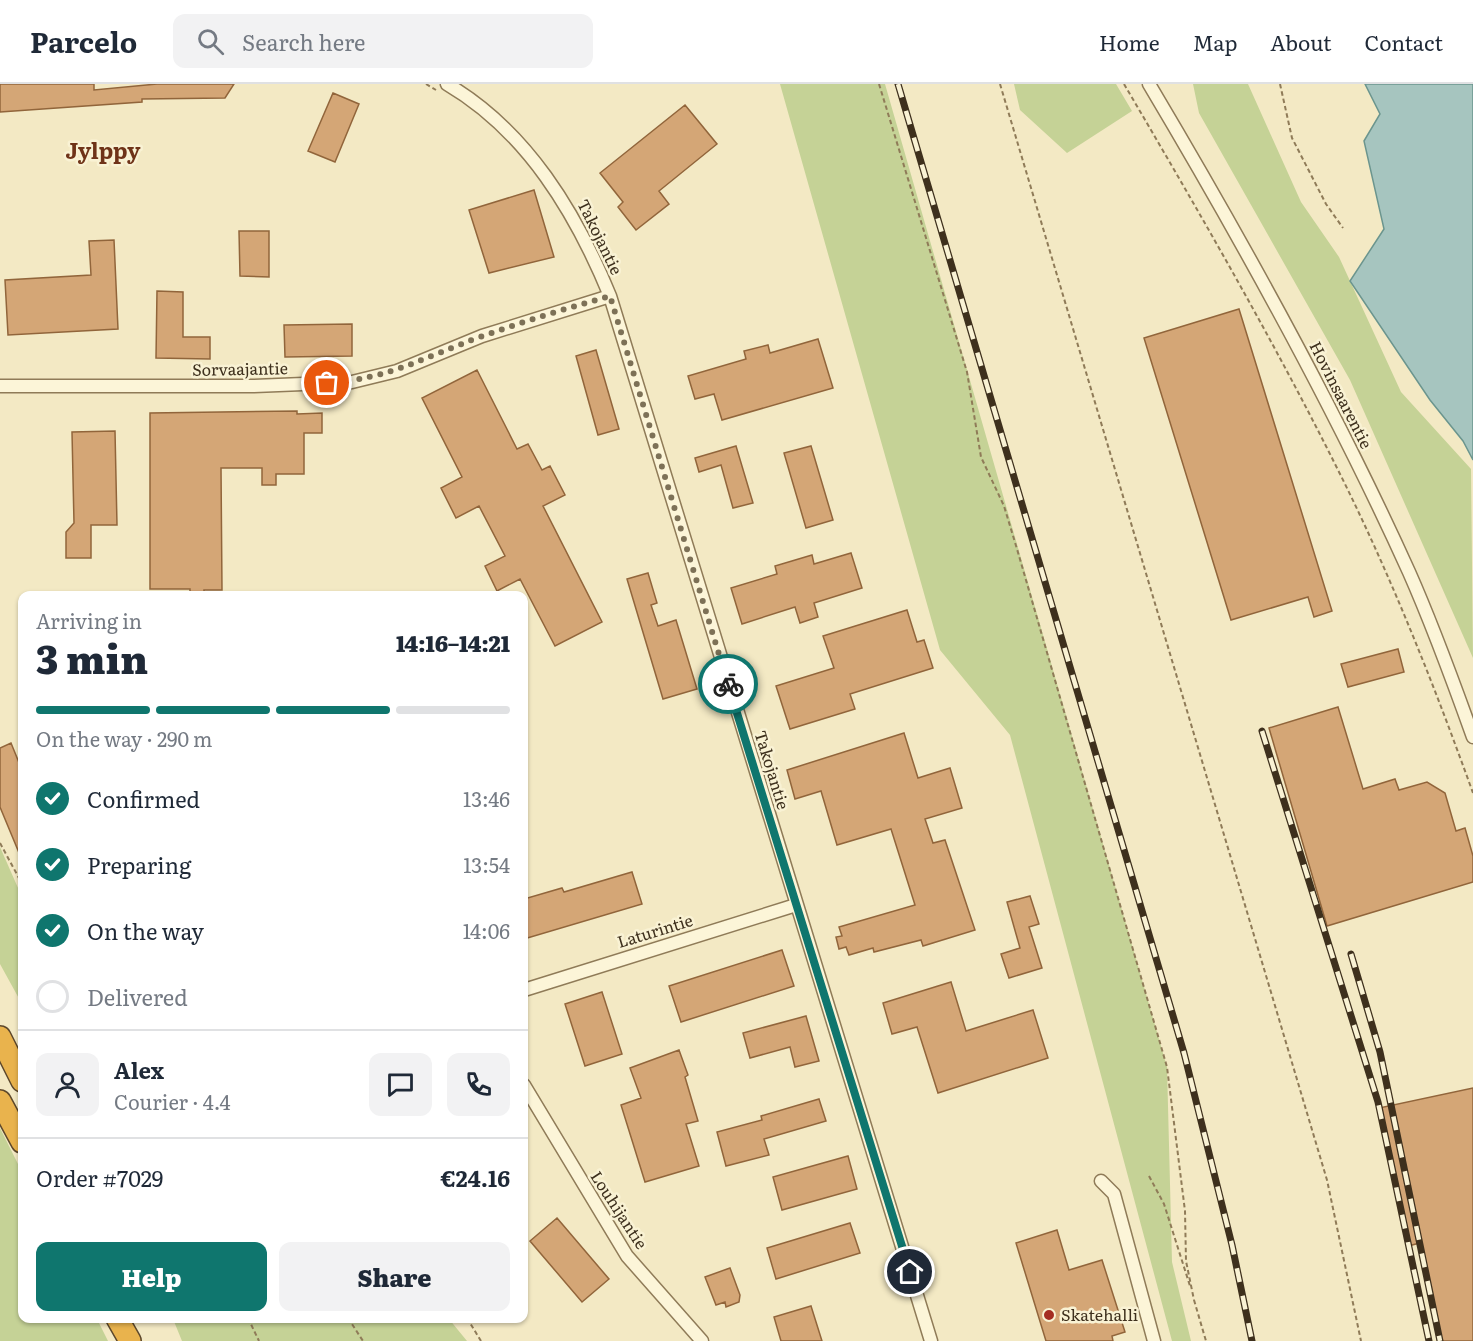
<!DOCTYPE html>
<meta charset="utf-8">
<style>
body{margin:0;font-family:Literata,serif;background:#f2f2f3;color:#1f2937;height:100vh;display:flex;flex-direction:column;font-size:22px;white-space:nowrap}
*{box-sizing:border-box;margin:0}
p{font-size:20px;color:#747a83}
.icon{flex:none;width:33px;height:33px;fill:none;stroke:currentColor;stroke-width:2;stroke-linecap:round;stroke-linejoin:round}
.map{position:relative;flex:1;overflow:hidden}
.drawer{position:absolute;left:18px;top:507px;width:510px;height:732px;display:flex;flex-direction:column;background:#fff;border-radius:12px;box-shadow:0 2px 4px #0004}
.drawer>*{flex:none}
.pin{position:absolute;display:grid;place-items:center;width:51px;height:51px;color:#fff;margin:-26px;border:3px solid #fff;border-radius:50%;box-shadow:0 2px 6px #0007}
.courier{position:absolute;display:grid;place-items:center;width:60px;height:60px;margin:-30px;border:4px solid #0f766e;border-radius:50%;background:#fff;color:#222;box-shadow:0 2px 8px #0007}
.summary em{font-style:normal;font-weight:800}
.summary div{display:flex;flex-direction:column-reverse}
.summary{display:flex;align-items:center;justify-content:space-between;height:102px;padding:0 18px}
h1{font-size:39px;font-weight:800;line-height:45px}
.bar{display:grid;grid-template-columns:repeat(4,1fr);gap:9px 6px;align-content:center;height:72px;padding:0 18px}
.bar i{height:8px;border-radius:4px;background:#e0e1e3}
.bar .current{background:#0f766e}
.bar p{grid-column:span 4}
.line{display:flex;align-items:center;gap:15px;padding:0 18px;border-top:2px solid #e0e1e3}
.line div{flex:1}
.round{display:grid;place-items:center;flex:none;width:63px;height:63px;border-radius:12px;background:#f2f2f3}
ol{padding:0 18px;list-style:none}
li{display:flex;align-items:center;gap:18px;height:66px}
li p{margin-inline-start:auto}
li .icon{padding:6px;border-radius:50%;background:#0f766e;color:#fff;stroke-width:4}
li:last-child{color:#747a83}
li i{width:33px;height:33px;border:3px solid #e0e1e3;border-radius:50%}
.button{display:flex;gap:12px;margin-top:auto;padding:12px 18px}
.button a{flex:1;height:69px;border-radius:12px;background:#0f766e;color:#fff;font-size:24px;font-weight:800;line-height:69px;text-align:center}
.button a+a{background:#f2f2f3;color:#1f2937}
header{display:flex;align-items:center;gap:36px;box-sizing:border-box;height:84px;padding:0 30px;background:#fff;border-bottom:2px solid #e0e1e3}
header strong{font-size:28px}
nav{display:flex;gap:33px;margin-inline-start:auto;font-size:21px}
.search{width:420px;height:54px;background:#f2f2f3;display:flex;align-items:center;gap:15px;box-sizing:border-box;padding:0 21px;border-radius:12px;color:#747a83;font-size:22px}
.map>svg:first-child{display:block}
</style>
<header>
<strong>Parcelo</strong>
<div class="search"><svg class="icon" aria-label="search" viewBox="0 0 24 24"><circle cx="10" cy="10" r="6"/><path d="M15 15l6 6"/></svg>Search here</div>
<nav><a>Home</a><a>Map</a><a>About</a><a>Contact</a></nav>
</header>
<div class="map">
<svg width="1473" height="1257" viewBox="0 0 1473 1257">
<rect width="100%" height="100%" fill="#f3e9c4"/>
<path fill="#c5d296" d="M780 0H885L1167 983 1172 1178 1191 1257H1172L1010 651 940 566Z
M1014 0H1116L1132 27 1067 69 1020 26Z
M1193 0H1248L1301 118 1339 173 1401 308 1471 385 1473 574 1350 296 1199 29Z
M0 763 22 813V920L0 880Z
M0 1044 22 1088V1234L97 1235 108 1257H0Z
M173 1235H449L467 1257H182Z"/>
<path fill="#a6c5bf" stroke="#6b958e" stroke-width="1.5" d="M1365 0H1473V376L1463 357 1430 316 1350 197 1384 145 1364 57 1380 30Z"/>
<path fill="#d4a676" stroke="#91653b" stroke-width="1.5" d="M0 0H94V6L157 0H234L225 14 142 15V18L0 28Z
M333 9 359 20 335 78 308 67Z
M685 21 717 60 659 107 669 120 636 146 618 123 623 118 600 89Z
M534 106 554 173 489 189 469 126Z
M239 147H269V193L240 192Z
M114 156 118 245 8 251 5 196 91 191 89 157Z
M157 207 183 208V253H210V275L156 274Z
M1239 225 1332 527 1314 533 1308 513 1231 536 1144 254Z
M352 240V272L285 273 284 241Z
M818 255 833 304 722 336 714 310 695 315 688 292 746 275 744 267 768 261 770 269Z
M596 266 619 345 598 351 576 272Z
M477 286 517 365 528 360 542 386 550 382 565 411 543 422 602 538 555 562 520 495 497 507 485 482 505 472 479 422 456 434 441 404 462 393 422 314Z
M297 327V330L322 329V349H304V390H276V401H262V384H221L222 506H204V512H190V505H150V329Z
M115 347 117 441H91V474H66V448L74 439 72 348Z
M736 362 753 419 733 424 721 381 699 388 695 374Z
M811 362 833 436 806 444 784 369Z
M851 469 862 504 814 519 818 533 800 539 795 523 742 540 731 504 777 490 775 482 812 471 814 480Z
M648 489 657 519 651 521 658 542 676 536 697 605 663 615 627 495Z
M907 526 917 558 924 556 933 584 850 610 855 625 790 645 776 602 834 584 823 552Z
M1398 565 1404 588 1348 603 1341 580Z
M1338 623 1363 705 1395 695 1399 706 1427 698 1445 709 1456 747 1465 744 1473 772V798L1327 842 1269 644Z
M904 649 918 694 950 684 962 724 925 735 933 759 945 756 975 846 923 862 921 856 874 868 873 864 849 871 846 863 839 865 836 853 842 852 839 843 915 821 891 745 837 761 821 707 795 715 787 686Z
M11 659 22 686V776L0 723V664Z
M632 788 642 820 524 855V815L562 804 564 808Z
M1030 812 1039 840 1029 843 1042 884 1009 894 1001 870 1020 864 1007 818Z
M782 866 794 902 681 938 669 902Z
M951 898 966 947 1033 926 1048 974 938 1009 917 943 892 950 883 919Z
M602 908 622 970 585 982 565 920Z
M806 932 819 977 795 983 790 963 750 974 743 949Z
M679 966 688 991 685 993 698 1037 686 1040 699 1082 645 1098 621 1021 641 1014 630 984Z
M1473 1004V1257H1441L1420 1159 1408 1162 1379 1024Z
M819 1015 826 1037 764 1055 769 1071 726 1082 717 1048 762 1036 761 1032Z
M848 1072 857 1105 782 1126 773 1093Z
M557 1134 609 1195 582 1218 530 1157Z
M850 1139 860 1169 776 1195 767 1164Z
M1057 1146 1069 1186 1102 1176 1125 1248 1112 1252 1113 1257H1046L1016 1159Z
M730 1184 740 1211 739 1218 726 1223 725 1218 716 1221 705 1193Z
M811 1222 822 1257H781L774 1233Z"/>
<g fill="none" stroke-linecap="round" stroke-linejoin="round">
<defs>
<path id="street" d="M447 0C527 47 576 129 610 212L931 1257
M1149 0C1243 158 1333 320 1409 488 1433 542 1453 597 1473 653
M0 302H254L352 298 397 287 482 252 610 212
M524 906 796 821
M524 1001 627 1172 702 1257
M1101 1097 1114 1110 1154 1257"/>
<path id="highway" d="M0 953 22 997
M0 1017 22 1058
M117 1234 130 1257"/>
</defs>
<use href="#street" stroke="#8f7b58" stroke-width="15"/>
<use href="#highway" stroke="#5d482c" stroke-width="24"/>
<path stroke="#8f7b58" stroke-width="2" stroke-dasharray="4.5 3" stroke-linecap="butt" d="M426 0 436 6
M879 0 967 288 981 373 1004 422 1017 465 1167 983 1185 1127 1186 1177 1194 1216
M1000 0 1327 1096 1361 1257
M1124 0C1198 126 1271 252 1336 382 1389 487 1433 598 1473 709
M1280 0 1292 54 1326 120 1343 144
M0 759 20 796 22 811
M1149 1092 1164 1120 1190 1202
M1194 1216 1206 1257
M248 1234 259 1257
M348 1234 363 1257
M467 1234 481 1257"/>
<use href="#street" stroke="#fcf5d8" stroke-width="12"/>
<use href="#highway" stroke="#e9b34d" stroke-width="21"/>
<defs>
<path id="rail" d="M898 0 1184 969 1232 1161 1252 1257
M1262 647 1378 1018 1429 1257
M1351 870 1380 968 1440 1257"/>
</defs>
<use href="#rail" stroke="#3e301d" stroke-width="7"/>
<use href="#rail" stroke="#f9f2d4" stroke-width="4.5" stroke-dasharray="14" stroke-linecap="butt"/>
</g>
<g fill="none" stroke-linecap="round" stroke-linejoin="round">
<path stroke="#7d7157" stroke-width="6" stroke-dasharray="0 10.8" d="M327 299C390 295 426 272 483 252 525 237 568 224 610 212L728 600"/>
<path stroke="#0f766e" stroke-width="8" d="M728 600 910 1188"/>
</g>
<circle fill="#a52d22" stroke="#f9f2d4" stroke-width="2" cx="1049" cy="1231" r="6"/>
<g text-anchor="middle" stroke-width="5" stroke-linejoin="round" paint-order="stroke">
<g font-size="16" fill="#3e301d" stroke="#f9f2d4">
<text transform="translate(600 153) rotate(64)" y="6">Takojantie</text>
<text transform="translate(240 285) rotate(-1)" y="6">Sorvaajantie</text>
<text transform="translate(1341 311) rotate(63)" y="6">Hovinsaarentie</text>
<text transform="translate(772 686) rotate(73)" y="6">Takojantie</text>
<text transform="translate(655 847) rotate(-17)" y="6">Laturintie</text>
<text transform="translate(619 1126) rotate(57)" y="6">Louhijantie</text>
</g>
<g font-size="16" fill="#3e301d" stroke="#f9f2d4" text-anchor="start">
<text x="1061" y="1237">Skatehalli</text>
</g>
<g font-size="22" font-weight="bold" fill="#6f3318" stroke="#f9f2d4">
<text x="103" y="75">Jylppy</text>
</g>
</g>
</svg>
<div class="pin" style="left:327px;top:299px;background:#ea580c"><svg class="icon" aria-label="bag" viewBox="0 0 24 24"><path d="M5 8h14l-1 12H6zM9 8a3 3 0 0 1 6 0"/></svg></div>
<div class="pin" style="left:910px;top:1188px;background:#1f2937"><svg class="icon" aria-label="home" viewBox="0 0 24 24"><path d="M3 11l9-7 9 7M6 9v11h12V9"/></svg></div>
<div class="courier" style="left:728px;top:600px"><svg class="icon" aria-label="bike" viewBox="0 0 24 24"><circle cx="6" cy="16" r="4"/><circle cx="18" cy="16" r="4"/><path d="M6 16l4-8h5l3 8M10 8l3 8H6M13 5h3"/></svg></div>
<section class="drawer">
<div class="summary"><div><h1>3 min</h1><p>Arriving in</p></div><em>14:16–14:21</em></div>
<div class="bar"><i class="current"></i><i class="current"></i><i class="current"></i><i></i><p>On the way · 290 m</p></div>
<ol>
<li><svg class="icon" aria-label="check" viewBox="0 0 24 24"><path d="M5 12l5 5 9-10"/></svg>Confirmed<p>13:46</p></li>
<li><svg class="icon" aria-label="check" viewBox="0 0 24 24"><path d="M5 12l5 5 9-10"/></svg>Preparing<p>13:54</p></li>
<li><svg class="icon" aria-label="check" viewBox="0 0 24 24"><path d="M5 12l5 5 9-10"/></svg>On the way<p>14:06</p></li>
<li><i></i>Delivered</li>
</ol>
<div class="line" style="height:108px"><a class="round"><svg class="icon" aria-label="person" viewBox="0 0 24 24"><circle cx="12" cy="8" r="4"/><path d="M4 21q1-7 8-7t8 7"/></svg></a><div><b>Alex</b><p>Courier · 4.4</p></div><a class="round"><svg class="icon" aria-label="chat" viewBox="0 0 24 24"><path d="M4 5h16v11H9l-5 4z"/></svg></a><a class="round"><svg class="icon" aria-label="phone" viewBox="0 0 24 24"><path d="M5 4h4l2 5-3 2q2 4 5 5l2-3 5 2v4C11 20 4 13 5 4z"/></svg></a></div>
<div class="line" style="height:78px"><div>Order #7029</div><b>€24.16</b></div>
<div class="button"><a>Help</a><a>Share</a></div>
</section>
</div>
